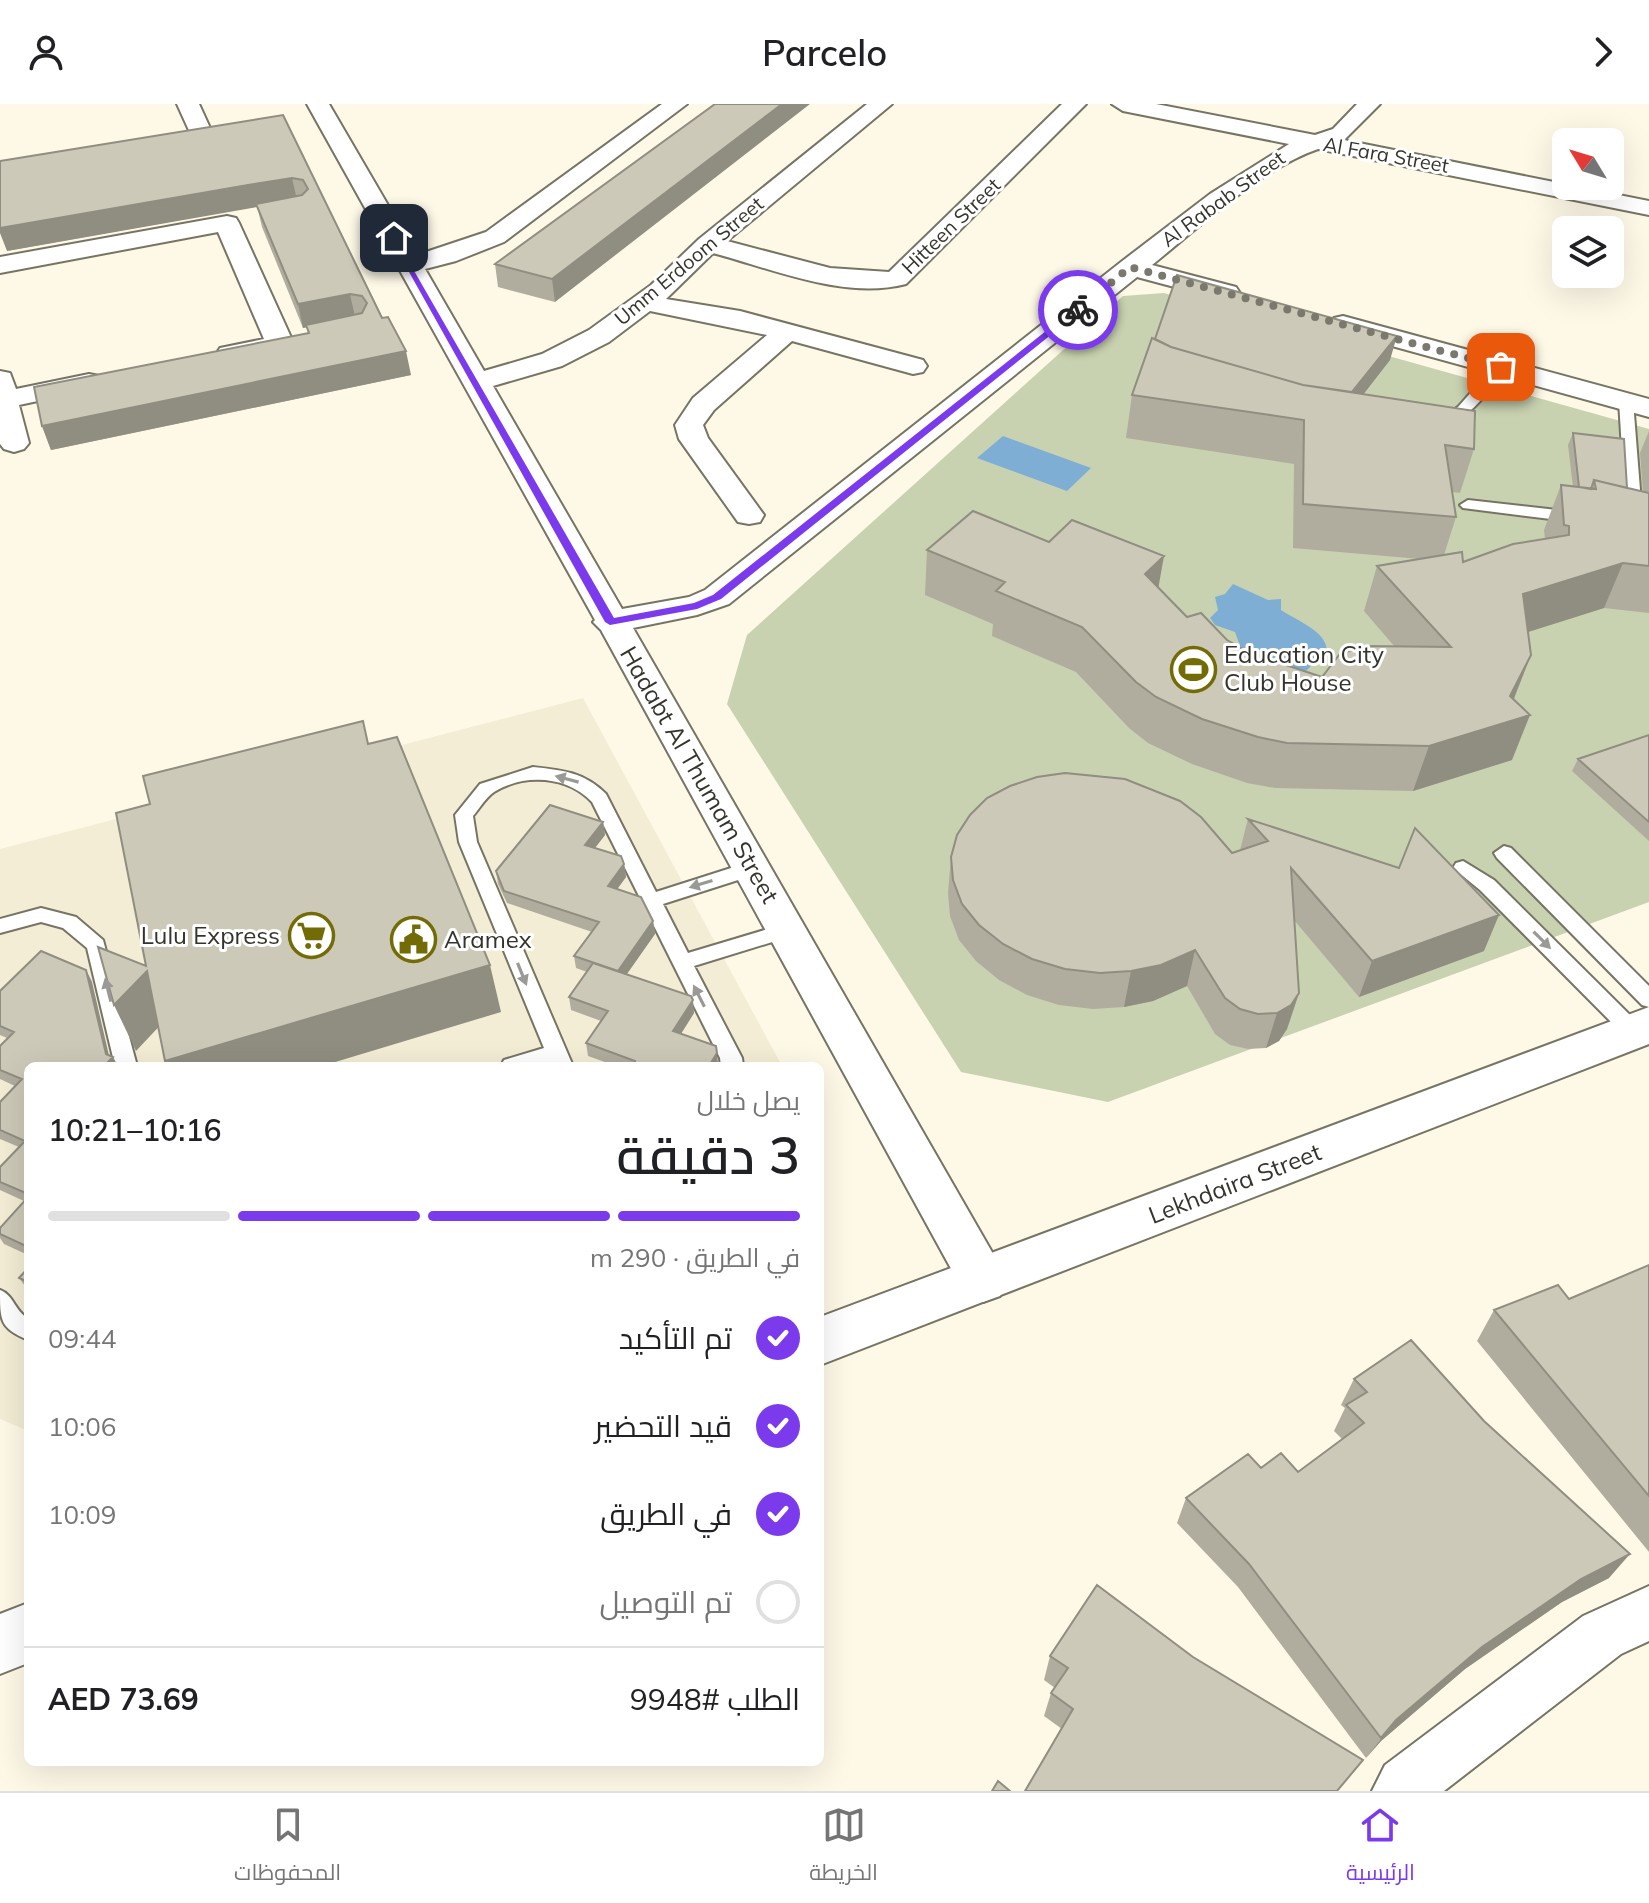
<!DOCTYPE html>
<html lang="ar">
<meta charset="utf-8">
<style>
body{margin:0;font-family:Mulish,Cairo,sans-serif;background:#f6f6f6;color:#202124;direction:rtl;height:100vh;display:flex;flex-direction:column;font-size:30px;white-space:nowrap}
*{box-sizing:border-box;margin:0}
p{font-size:26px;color:#757577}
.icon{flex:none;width:44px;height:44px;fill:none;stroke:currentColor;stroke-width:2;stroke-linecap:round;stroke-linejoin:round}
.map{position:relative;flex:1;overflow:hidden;direction:ltr}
.drawer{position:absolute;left:24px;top:958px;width:800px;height:704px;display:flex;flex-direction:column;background:#fff;border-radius:12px;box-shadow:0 8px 32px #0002;direction:rtl}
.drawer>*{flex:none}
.needle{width:52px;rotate:308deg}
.buttons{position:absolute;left:1552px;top:24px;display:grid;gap:16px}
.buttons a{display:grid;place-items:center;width:72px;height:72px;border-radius:12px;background:#fff;box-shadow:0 8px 32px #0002;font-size:40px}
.pin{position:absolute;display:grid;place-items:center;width:68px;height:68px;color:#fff;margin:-34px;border-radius:16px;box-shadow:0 4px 12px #0006}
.courier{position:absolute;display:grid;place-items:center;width:80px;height:80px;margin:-40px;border:6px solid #7c3aed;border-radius:50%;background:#fff;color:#222;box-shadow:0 2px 10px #0007}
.overview em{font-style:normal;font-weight:600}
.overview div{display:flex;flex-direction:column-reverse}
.overview{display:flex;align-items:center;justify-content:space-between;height:136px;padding:0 24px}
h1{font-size:52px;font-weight:600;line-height:60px}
.bar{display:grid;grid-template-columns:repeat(4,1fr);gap:12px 8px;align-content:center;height:96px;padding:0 24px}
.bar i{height:10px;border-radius:6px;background:#e0e0e0}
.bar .on{background:#7c3aed}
.bar p{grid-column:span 4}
.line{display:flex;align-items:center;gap:20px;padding:0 24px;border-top:2px solid #e0e0e0}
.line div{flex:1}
ol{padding:0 24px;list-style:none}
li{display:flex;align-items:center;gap:24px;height:88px}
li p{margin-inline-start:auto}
li .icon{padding:8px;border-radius:50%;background:#7c3aed;color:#fff;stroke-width:4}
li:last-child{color:#757577}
li i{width:44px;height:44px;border:4px solid #e0e0e0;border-radius:50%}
header{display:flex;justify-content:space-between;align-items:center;height:104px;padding:0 24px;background:#fff;font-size:36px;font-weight:600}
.dock{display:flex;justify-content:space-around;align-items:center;height:112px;border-top:2px solid #e0e0e0;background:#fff;font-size:22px;color:#757577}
.dock a{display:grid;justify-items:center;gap:4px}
.dock .on{color:#7c3aed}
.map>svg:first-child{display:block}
</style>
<header><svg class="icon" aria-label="forward" viewBox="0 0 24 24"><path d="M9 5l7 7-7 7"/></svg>Parcelo<svg class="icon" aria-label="person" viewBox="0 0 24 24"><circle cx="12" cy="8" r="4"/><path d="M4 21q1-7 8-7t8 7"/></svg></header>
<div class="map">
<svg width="1649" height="1687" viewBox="0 0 1649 1687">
<rect width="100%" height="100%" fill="#fef9e7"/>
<path fill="#f3edd5" d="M583 594 782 962H28V1327L0 1315V745Z"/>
<path fill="#c8d2b0" d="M1164 189 1649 325V798L1108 998 961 968 727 600 747 531 1123 192Z"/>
<path fill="#7eaed4" d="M1003 332 1091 364 1067 387 977 354Z
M1233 480 1268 496 1281 495V506C1297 517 1325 526 1327 546L1305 568 1244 553 1235 528 1215 521 1210 514 1218 506 1215 493 1225 490Z"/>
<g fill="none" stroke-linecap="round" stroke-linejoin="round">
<defs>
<path id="lane" d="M1501 259 1508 263C1495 280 1462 325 1439 322V316L1458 303 1496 260Z
M1626 293 1633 297 1642 411 1634 416 1626 411 1619 297Z
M1468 396 1575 408 1583 413 1575 418 1463 404 1460 401Z
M533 663C562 666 584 668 606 690L656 788 753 757 760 759 763 764 760 769 663 800 688 849 788 819 795 821 798 826 795 831 694 862 742 954 743 962H721L720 954 592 698C567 672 525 669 494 688 486 693 479 705 473 712L477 738 573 962H551L550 959 539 962H501L504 956 544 944 459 738 455 711 480 680Z
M1504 742 1511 744 1649 882V903L1642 901 1497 754 1494 749Z
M1463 757 1494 776 1640 921 1643 927 1640 933H1626L1480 786 1453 764 1456 759Z
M41 804 76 813 103 836 137 962H115L87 844 63 824 41 818 0 829V815Z
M0 1186C14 1191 15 1208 28 1214V1236C0 1224 0 1217 0 1186Z"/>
<path id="street" d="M177 0H199L216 37 213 42 166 51 158 49 154 44 158 39 192 33Z
M307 0H329L417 151 486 128 662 0H687L504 138 456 157 425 165 484 267 542 250 589 226 651 181 699 135 867 0H892L727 137 830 164 889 168 1062 0H1086L906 180C844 196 773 165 713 149L666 195 740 207 923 256 927 262 923 268 913 270 792 237 714 306 703 321 708 334 764 411 760 418 749 420 738 418 679 335 675 321 693 294 767 231 650 207 609 238 562 262 493 282 622 505 689 493 705 486 1121 158 1210 90 1289 40 1123 7 1112 0H1156L1315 31 1333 25 1357 0H1380L1344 36 1649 97V111L1318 45C1262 64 1198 124 1152 161L1236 183 1240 189 1236 195 1227 197 1137 173 729 500 697 511 633 524 1000 1162 1007 1177 1000 1192 983 1198 966 1192 601 526 593 518 595 516Z
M227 112 236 114 239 119 294 240 290 246 230 258 220 256 216 250 220 244 264 235 218 128 0 169V153Z
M1343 212 1649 295V313L1334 226 1330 220 1334 214Z
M0 267 10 269 16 285 89 270 99 272 103 278 99 284 19 301 29 339 24 345 14 348 4 345 0 340Z
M1649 1482V1537L1621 1550 1444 1687H1372L1385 1661 1583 1512Z"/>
<path id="secondary" d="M1649 903V940L820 1261V1213Z
M28 1499V1559L0 1570V1510Z"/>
</defs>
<use href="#lane" stroke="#777464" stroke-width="4"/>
<use href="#street" stroke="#777464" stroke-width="4"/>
<use href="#secondary" stroke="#777464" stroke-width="4"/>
<use href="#lane" fill="#fff" fill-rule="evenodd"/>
<use href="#street" fill="#fff" fill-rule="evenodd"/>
<use href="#secondary" fill="#fff" fill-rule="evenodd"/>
</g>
<path fill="#b0ad9e" d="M715 0 555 198 498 183 495 160Z
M283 11 411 271 51 346 42 322 308 229 307 223 303 224 262 123 257 102 7 147Z
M1155 235 1390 256 1363 290 1474 345 1460 389 1452 388 1456 413 1444 451 1463 458 1545 435 1544 426 1561 381 1573 383 1568 341 1573 329 1627 384 1643 388 1640 349 1649 327V509L1604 504 1528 528 1514 596 1512 656 1413 687 1275 684 1247 679 1192 660 1148 639 1129 624 1076 568 992 532 993 520 925 491 927 446 1158 484 1187 513 1250 549 1322 573 1395 543 1364 507 1377 462 1420 455 1293 444 1294 360 1126 334 1132 291Z
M1649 631V737L1572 667 1578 655Z
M1248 715 1484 847 1359 893 1294 816 1299 889 1287 925 1279 937 1266 944 1248 945 1230 941 1215 930 1187 882 1153 897 1124 903 1093 905 1059 901 1027 891 999 876 976 857 959 836 950 812 948 789 951 753 1232 749 1240 746Z
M603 718 605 731 595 744 624 760 626 773 617 785 653 817 655 830 626 870 694 909 681 930 716 942 718 962H616L588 952 586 939 601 917 571 906 569 893 587 868 576 864 574 852 592 828 507 799 498 780 496 767Z
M86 866 92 878 28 962V1151L4 1140 0 1134V1124L24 1097 0 1086V1063L19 1043 0 1035V998L15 982 0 975V942L7 934 0 931V887Z
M1649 1161V1448L1477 1237 1494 1206 1569 1195Z
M28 1164V1186L19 1174Z
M1354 1275 1609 1474 1562 1498 1465 1565 1381 1637 1366 1654 1238 1483 1177 1419 1186 1394 1261 1364 1298 1368 1342 1335 1334 1327 1345 1304 1341 1301Z
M1050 1552 1347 1678 1062 1625 1044 1612 1051 1589 1055 1584 1044 1576Z"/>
<path fill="#908d81" d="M782 0H810L555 198 552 175Z
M292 74 297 96 7 147 0 129V124Z
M350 190 355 213 303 224 298 200Z
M1397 232 1390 256 1342 318 1348 294Z
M406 247 411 271 51 346 42 322Z
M1164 452 1156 497 1145 470Z
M1623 459 1604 504 1506 535 1523 490Z
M1531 551 1513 597 1530 611 1512 656 1413 687 1429 642 1510 592Z
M603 718 605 731 587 754 585 741Z
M624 760 626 773 610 795 608 782Z
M1499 811 1484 847 1359 893 1372 857Z
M653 817 655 830 620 880 618 867Z
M1195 846 1187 882 1153 897 1124 903 1131 867Z
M490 861 501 908 322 962H167L165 957Z
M86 866 92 878 110 956 113 953 118 962H104L106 950Z
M147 867 168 913 136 947 114 901Z
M1299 889 1287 925 1279 937 1266 944 1277 909Z
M693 896 694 909 675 939 673 927Z
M717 949 718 962H709Z
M1630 1450 1609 1474 1562 1498 1465 1565 1381 1637 1366 1654 1396 1616 1482 1543 1581 1475Z"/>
<path fill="#cdc9b8" stroke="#908d81" stroke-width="2" d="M715 0H782L552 175 495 160Z
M283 11 382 214 388 213 406 247 42 322 34 283 309 229 306 221 362 209 367 199 362 192 350 190 298 200 256 100 302 91 308 85 303 76 292 74 248 81 0 124V57Z
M1177 171 1397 232 1352 288 1303 281 1171 243 1155 235Z
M1152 234 1171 243 1303 281 1475 307 1474 345 1445 341 1456 413 1303 400 1304 316 1132 291Z
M1573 329 1624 335 1627 384 1594 376 1591 385 1579 383Z
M1594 376 1649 389V462L1623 459 1523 490 1531 551 1510 592 1530 611 1429 642 1287 639 1258 633 1202 615 1156 593 1136 578 1082 523 996 487 1005 478 927 446 973 407 1049 438 1072 416 1164 452 1145 470 1187 513 1201 509 1227 536 1250 549 1322 573 1339 551 1361 542 1451 543 1377 462 1462 448 1463 458 1513 440 1569 431V422L1564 421 1561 381 1596 385Z
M363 617 368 640 397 633 490 861 165 957 147 867 114 901 98 843 146 862 116 709 150 700 143 672Z
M1649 631V718L1578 655Z
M1065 669 1125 675 1180 697 1201 713 1232 749 1268 737 1248 715 1399 764 1415 724 1499 811 1372 857 1291 764 1299 889 1291 901 1277 909 1258 910 1240 905 1225 894 1195 846 1161 861 1131 867 1100 869 1065 865 1032 855 1003 840 979 821 962 800 953 776 951 753 957 731 970 711 987 694 1010 682 1037 673Z
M550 701 603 718 585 741 621 752 624 760 608 782 641 793 653 817 618 867 574 852 599 818 504 787 496 767Z
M41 847 86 866 106 950 113 953 104 962H28V1090L0 1078V1063L25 1037 0 1026V998L22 975 0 966V942L14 928 0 922V887Z
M593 859 691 892 693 896 673 927 716 942 717 949 709 962H632L635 957 586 939 608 907 569 893Z
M28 1093V1143L0 1130V1124Z
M1649 1161V1392L1494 1206 1558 1181 1569 1195Z
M28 1164V1178L19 1174Z
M1411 1236 1484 1317 1630 1450 1581 1475 1482 1543 1396 1616 1381 1634 1249 1460 1186 1394 1248 1350 1261 1364 1281 1349 1298 1368 1364 1319 1346 1301 1367 1288 1354 1275Z
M1097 1481 1193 1553 1363 1656 1337 1687H1025L1073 1605 1051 1589 1068 1564 1050 1552Z
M998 1677 1010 1687H992Z"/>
<defs><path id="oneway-solid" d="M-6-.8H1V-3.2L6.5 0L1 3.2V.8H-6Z" transform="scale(2)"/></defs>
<g fill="#9a9996">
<use href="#oneway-solid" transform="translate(567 675) rotate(-165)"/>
<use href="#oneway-solid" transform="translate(701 780) rotate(163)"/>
<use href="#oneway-solid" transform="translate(1542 836) rotate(45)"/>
<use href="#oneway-solid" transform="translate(522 870) rotate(68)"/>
<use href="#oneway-solid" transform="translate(108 886) rotate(-104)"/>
<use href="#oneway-solid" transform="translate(699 892) rotate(-117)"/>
</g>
<path fill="#7c3aed" d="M394 132 614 514 694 499 713 491 1075 204 1082 206 721 495 697 505 610 521 605 518 390 134Z"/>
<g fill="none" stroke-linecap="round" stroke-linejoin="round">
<path stroke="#7b786d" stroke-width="8" stroke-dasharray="0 14.4" d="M1078 206 1130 163 1501 263"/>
</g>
<defs>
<symbol id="stadium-ring" viewBox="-11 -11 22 22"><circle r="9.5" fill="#fff" stroke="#736b06" stroke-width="1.5"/><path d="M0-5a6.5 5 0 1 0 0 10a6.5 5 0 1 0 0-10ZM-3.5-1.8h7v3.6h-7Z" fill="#736b06"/></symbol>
<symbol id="supermarket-ring" viewBox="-11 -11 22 22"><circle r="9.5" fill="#fff" stroke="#736b06" stroke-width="1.5"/><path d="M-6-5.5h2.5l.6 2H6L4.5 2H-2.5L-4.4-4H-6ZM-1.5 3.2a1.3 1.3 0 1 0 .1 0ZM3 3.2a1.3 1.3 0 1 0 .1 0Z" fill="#736b06"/></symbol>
<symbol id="civic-ring" viewBox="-11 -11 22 22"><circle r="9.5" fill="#fff" stroke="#736b06" stroke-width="1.5"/><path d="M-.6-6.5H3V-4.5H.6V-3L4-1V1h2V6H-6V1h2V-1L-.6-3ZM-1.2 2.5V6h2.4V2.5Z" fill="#736b06"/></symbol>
</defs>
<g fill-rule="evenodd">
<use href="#stadium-ring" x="1168" y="540" width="51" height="51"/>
<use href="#supermarket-ring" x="286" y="806" width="51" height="51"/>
<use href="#civic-ring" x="388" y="810" width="51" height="51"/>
</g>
<g text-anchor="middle" stroke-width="6" stroke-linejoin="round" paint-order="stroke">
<g font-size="20" fill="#34332c" stroke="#fff">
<text transform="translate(1386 51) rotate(10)" y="7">Al Fara Street</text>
<text transform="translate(1223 95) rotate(-36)" y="7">Al Rabab Street</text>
<text transform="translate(951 122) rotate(-44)" y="7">Hitteen Street</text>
<text transform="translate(689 157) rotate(-40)" y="7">Umm Erdoom Street</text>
</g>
<g font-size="24" fill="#34332c" stroke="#fff" text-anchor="start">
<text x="1224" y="559">Education City<tspan x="1224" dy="28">Club House</tspan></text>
<text x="280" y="840" text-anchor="end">Lulu Express</text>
<text x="444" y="844">Aramex</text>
</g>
<g font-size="24" fill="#34332c" stroke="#fff">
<text transform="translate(699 671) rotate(60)" y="8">Hadabt Al Thumam Street</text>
<text transform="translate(1235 1080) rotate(-21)" y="8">Lekhdaira Street</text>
</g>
</g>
</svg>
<div class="buttons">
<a><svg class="needle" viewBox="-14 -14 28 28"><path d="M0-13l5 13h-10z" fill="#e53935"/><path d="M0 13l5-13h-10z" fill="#757577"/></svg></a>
<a><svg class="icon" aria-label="layers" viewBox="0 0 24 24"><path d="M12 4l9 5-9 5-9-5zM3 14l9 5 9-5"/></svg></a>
</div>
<div class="pin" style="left:1501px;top:263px;background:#ea580c"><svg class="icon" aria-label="bag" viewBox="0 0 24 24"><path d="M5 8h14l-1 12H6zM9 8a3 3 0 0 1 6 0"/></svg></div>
<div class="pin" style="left:394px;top:134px;background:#1f2937"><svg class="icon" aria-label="home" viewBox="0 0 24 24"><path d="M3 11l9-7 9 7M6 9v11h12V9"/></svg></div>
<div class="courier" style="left:1078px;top:206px"><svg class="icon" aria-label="bike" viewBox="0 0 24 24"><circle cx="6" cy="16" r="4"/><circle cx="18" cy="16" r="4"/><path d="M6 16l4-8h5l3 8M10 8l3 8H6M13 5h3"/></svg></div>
<section class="drawer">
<div class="overview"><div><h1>3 دقيقة</h1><p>يصل خلال</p></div><em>10:16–10:21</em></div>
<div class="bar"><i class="on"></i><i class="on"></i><i class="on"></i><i></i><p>في الطريق · 290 m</p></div>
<ol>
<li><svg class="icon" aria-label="check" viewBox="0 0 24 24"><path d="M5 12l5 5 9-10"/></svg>تم التأكيد<p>09:44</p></li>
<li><svg class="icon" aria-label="check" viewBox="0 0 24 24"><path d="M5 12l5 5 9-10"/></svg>قيد التحضير<p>10:06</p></li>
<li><svg class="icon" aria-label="check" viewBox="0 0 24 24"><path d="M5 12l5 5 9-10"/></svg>في الطريق<p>10:09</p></li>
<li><i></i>تم التوصيل</li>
</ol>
<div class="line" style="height:104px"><div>الطلب #9948</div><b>AED 73.69</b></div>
</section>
</div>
<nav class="dock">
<a class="on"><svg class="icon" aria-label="home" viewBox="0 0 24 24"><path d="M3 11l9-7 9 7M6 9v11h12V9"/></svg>الرئيسية</a>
<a><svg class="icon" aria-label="map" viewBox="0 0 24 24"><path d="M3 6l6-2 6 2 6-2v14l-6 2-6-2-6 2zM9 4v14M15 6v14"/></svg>الخريطة</a>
<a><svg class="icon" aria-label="saved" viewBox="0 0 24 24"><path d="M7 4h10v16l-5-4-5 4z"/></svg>المحفوظات</a>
</nav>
